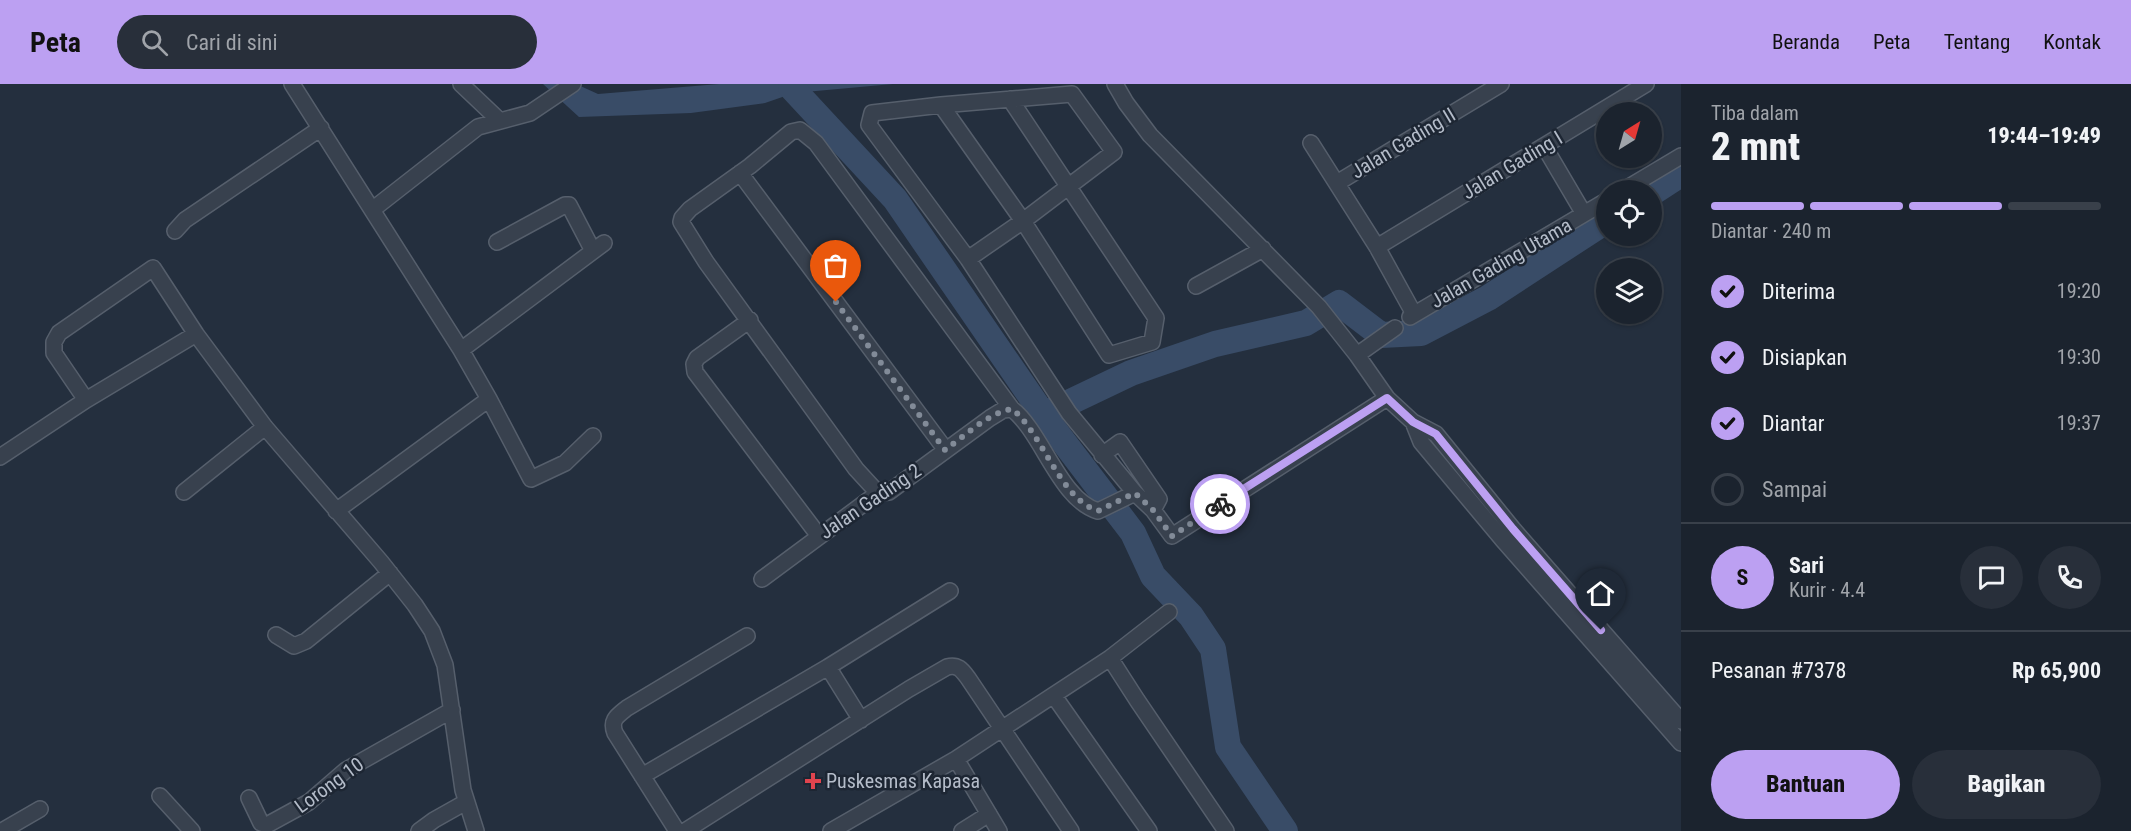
<!DOCTYPE html>
<html lang="id">
<meta charset="utf-8">
<style>
body{margin:0;font-family:"Roboto Condensed",sans-serif;background:#282f3a;color:#f1f3f6;height:100vh;display:flex;flex-direction:column;font-size:22px;white-space:nowrap}
*{box-sizing:border-box;margin:0}
p{font-size:20px;color:#a0a4aa}
.icon{flex:none;width:33px;height:33px;fill:none;stroke:currentColor;stroke-width:2;stroke-linecap:round;stroke-linejoin:round}
.map{position:relative;flex:1;overflow:hidden}
.sheet{display:flex;flex-direction:column;background:#1b232e;width:450px}
.sheet>*{flex:none}
.needle{width:39px;rotate:37deg}
.tools{position:absolute;left:1596px;top:18px;display:grid;gap:12px}
.tools a{display:grid;place-items:center;width:66px;height:66px;border-radius:50%;background:#1b232e;box-shadow:0 2px 4px #0004,0 0 0 2px #39404a;font-size:30px}
.pin{position:absolute;display:grid;place-items:center;width:51px;height:51px;color:#fff;margin:-62px -26px;border-radius:50% 50% 50% 0;rotate:-45deg;box-shadow:0 0 6px #0007}
.pin .icon{rotate:45deg}
.courier{position:absolute;display:grid;place-items:center;width:60px;height:60px;margin:-30px;border:4px solid #bca0f2;border-radius:50%;background:#fff;color:#222;box-shadow:0 2px 8px #0007}
.overview em{font-style:normal;font-weight:800}
.overview div{display:flex;flex-direction:column-reverse}
.overview{display:flex;align-items:center;justify-content:space-between;height:102px;padding:0 30px}
h1{font-size:39px;font-weight:800;line-height:45px}
.bar{display:grid;grid-template-columns:repeat(4,1fr);gap:9px 6px;align-content:center;height:72px;padding:0 30px}
.bar i{height:8px;border-radius:4px;background:#39404a}
.bar .current{background:#bca0f2}
.bar p{grid-column:span 4}
.line{display:flex;align-items:center;gap:15px;padding:0 30px;border-top:2px solid #39404a}
.line div{flex:1}
.round{display:grid;place-items:center;flex:none;width:63px;height:63px;border-radius:32px;background:#282f3a}
ol{padding:0 30px;list-style:none}
li{display:flex;align-items:center;gap:18px;height:66px}
li p{margin-inline-start:auto}
li .icon{padding:6px;border-radius:50%;background:#bca0f2;color:#111;stroke-width:4}
li:last-child{color:#a0a4aa}
li i{width:33px;height:33px;border:3px solid #39404a;border-radius:50%}
.cta{display:flex;gap:12px;margin-top:auto;padding:12px 30px}
.cta a{flex:1;height:69px;border-radius:36px;background:#bca0f2;color:#111;font-size:24px;font-weight:800;line-height:69px;text-align:center}
.cta a+a{background:#282f3a;color:#f1f3f6}
header{display:flex;align-items:center;gap:36px;box-sizing:border-box;height:84px;padding:0 30px;background:#bca0f2;color:#111}
header strong{font-size:28px}
nav{display:flex;gap:33px;margin-inline-start:auto;font-size:21px}
.search{width:420px;height:54px;background:#282f3a;display:flex;align-items:center;gap:15px;box-sizing:border-box;padding:0 21px;border-radius:33px;color:#a0a4aa;font-size:22px}
main{display:flex;flex:1;min-height:0}
.map>svg:first-child{display:block}
</style>
<header>
<strong>Peta</strong>
<div class="search"><svg class="icon" aria-label="search" viewBox="0 0 24 24"><circle cx="10" cy="10" r="6"/><path d="M15 15l6 6"/></svg>Cari di sini</div>
<nav><a>Beranda</a><a>Peta</a><a>Tentang</a><a>Kontak</a></nav>
</header>
<main>
<div class="map">
<svg width="1681" height="747" viewBox="0 0 1681 747">
<rect width="100%" height="100%" fill="#242f3e"/>
<path fill="#394c67" d="M543 0H576L598 10 719 0H893L794 9 765 19 691 29 579 33Z"/>
<g fill="none" stroke-linecap="round" stroke-linejoin="round">
<path stroke="#394c67" stroke-width="26" d="M791 3 895 115 1047 336 1133 449 1153 492 1191 532 1213 565 1228 663 1285 747
M1652 109 1681 90
M1043 331 1131 289 1215 260 1306 239 1339 219 1381 251 1421 249 1488 214 1606 137"/>
<defs>
<path id="minor" d="M292 0 461 266 604 159
M461 0 500 37
M1115 0 1126 19 1150 51 1319 223 1357 271 1387 314 1413 338 1436 350 1513 445 1681 637
M941 21 1023 137 1109 271 1152 258 1156 234 1010 15
M1311 59 1377 163 1414 230
M1544 62 1584 130
M740 89 945 365
M1337 99 1501 0
M1624 106 1681 72
M372 126 478 43 530 29 573 0
M175 147 185 136 321 44
M497 158 565 121H569L593 167
M1377 163 1646 0
M968 175 1023 137 1114 68 1072 10 941 21 872 29 869 41 968 175 1069 329 1135 409
M1196 202 1263 165
M1410 233 1606 117
M750 236 697 274 694 280 695 288 819 452
M1357 271 1395 244
M489 315 531 395 565 379 593 352
M86 316 54 269V258L59 249 153 184 196 250 265 343 381 478 415 521 432 547 445 581 463 706 476 747
M1413 338 1421 358 1502 455 1681 659
M1102 371 1120 358 1159 415 1153 426
M0 373 86 316 196 250
M184 408 265 343
M878 409 856 385 706 178 681 138 682 134 690 125 750 82 791 48 800 46 816 59 1012 325C1042 348 1060 416 1098 427L1135 409 1153 426 1172 452 1387 314
M336 427 489 315 461 266
M762 495 878 409 889 408 990 334 1003 326 1012 325
M276 551 294 562 306 557 390 489
M1110 574 1137 616 1226 747
M1054 612 1149 747
M861 636 828 583 950 507
M956 675 999 747
M642 692 828 583
M160 712 192 747
M249 714 261 739 267 741 309 718 346 686 452 626
M2 747 40 725
M419 747 434 736 466 718
M677 747 615 649C610 636 617 632 627 624L747 552
M685 747 909 605 947 583C958 580 962 586 968 594L1071 747
M831 747 956 675 1110 574 1169 528
M962 747 989 730"/>
</defs>
<use href="#minor" stroke="#565f6c" stroke-width="18"/>
<use href="#minor" stroke="#38414e" stroke-width="15"/>
</g>
<g fill="none" stroke-linecap="round" stroke-linejoin="round">
<path stroke="#828b98" stroke-width="6" stroke-dasharray="0 10.8" d="M836 218 945 366C965 352 988 329 1012 325 1042 348 1060 415 1098 427L1135 409 1153 426 1172 452 1220 420"/>
<path stroke="#bca0f2" stroke-width="8" d="M1220 420 1387 314 1413 338 1436 350 1513 445 1601 546"/>
</g>
<path fill="#e0444e" stroke="#1d2633" stroke-width="2" d="M810 688h6v6h6v6h-6v6h-6v-6h-6v-6h6z"/>
<g text-anchor="middle" stroke-width="5" stroke-linejoin="round" paint-order="stroke">
<g font-size="20" fill="#b4bcc9" stroke="#1d2633">
<text transform="translate(1403 59) rotate(-31)" y="7">Jalan Gading II</text>
<text transform="translate(1512 81) rotate(-31)" y="7">Jalan Gading I</text>
<text transform="translate(1501 179) rotate(-30)" y="7">Jalan Gading Utama</text>
<text transform="translate(870 417) rotate(-34)" y="7">Jalan Gading 2</text>
<text transform="translate(329 701) rotate(-36)" y="7">Lorong 10</text>
</g>
<g font-size="20" fill="#b4bcc9" stroke="#1d2633" text-anchor="start">
<text x="826" y="704">Puskesmas Kapasa</text>
</g>
</g>
</svg>
<div class="tools">
<a><svg class="needle" viewBox="-14 -14 28 28"><path d="M0-13l5 13h-10z" fill="#e53935"/><path d="M0 13l5-13h-10z" fill="#a0a4aa"/></svg></a>
<a><svg class="icon" aria-label="locate" viewBox="0 0 24 24"><circle cx="12" cy="12" r="6"/><path d="M12 2v4M12 18v4M2 12h4M18 12h4"/></svg></a>
<a><svg class="icon" aria-label="layers" viewBox="0 0 24 24"><path d="M12 4l9 5-9 5-9-5zM3 14l9 5 9-5"/></svg></a>
</div>
<div class="pin" style="left:836px;top:218px;background:#ea580c"><svg class="icon" aria-label="bag" viewBox="0 0 24 24"><path d="M5 8h14l-1 12H6zM9 8a3 3 0 0 1 6 0"/></svg></div>
<div class="pin" style="left:1601px;top:546px;background:#1f2937"><svg class="icon" aria-label="home" viewBox="0 0 24 24"><path d="M3 11l9-7 9 7M6 9v11h12V9"/></svg></div>
<div class="courier" style="left:1220px;top:420px"><svg class="icon" aria-label="bike" viewBox="0 0 24 24"><circle cx="6" cy="16" r="4"/><circle cx="18" cy="16" r="4"/><path d="M6 16l4-8h5l3 8M10 8l3 8H6M13 5h3"/></svg></div>
</div>
<section class="sheet">
<div class="overview"><div><h1>2 mnt</h1><p>Tiba dalam</p></div><em>19:44–19:49</em></div>
<div class="bar"><i class="current"></i><i class="current"></i><i class="current"></i><i></i><p>Diantar · 240 m</p></div>
<ol>
<li><svg class="icon" aria-label="check" viewBox="0 0 24 24"><path d="M5 12l5 5 9-10"/></svg>Diterima<p>19:20</p></li>
<li><svg class="icon" aria-label="check" viewBox="0 0 24 24"><path d="M5 12l5 5 9-10"/></svg>Disiapkan<p>19:30</p></li>
<li><svg class="icon" aria-label="check" viewBox="0 0 24 24"><path d="M5 12l5 5 9-10"/></svg>Diantar<p>19:37</p></li>
<li><i></i>Sampai</li>
</ol>
<div class="line" style="height:108px"><b class="round" style="background:#bca0f2;color:#111">S</b><div><b>Sari</b><p>Kurir · 4.4</p></div><a class="round"><svg class="icon" aria-label="chat" viewBox="0 0 24 24"><path d="M4 5h16v11H9l-5 4z"/></svg></a><a class="round"><svg class="icon" aria-label="phone" viewBox="0 0 24 24"><path d="M5 4h4l2 5-3 2q2 4 5 5l2-3 5 2v4C11 20 4 13 5 4z"/></svg></a></div>
<div class="line" style="height:78px"><div>Pesanan #7378</div><b>Rp 65,900</b></div>
<div class="cta"><a>Bantuan</a><a>Bagikan</a></div>
</section>
</main>
